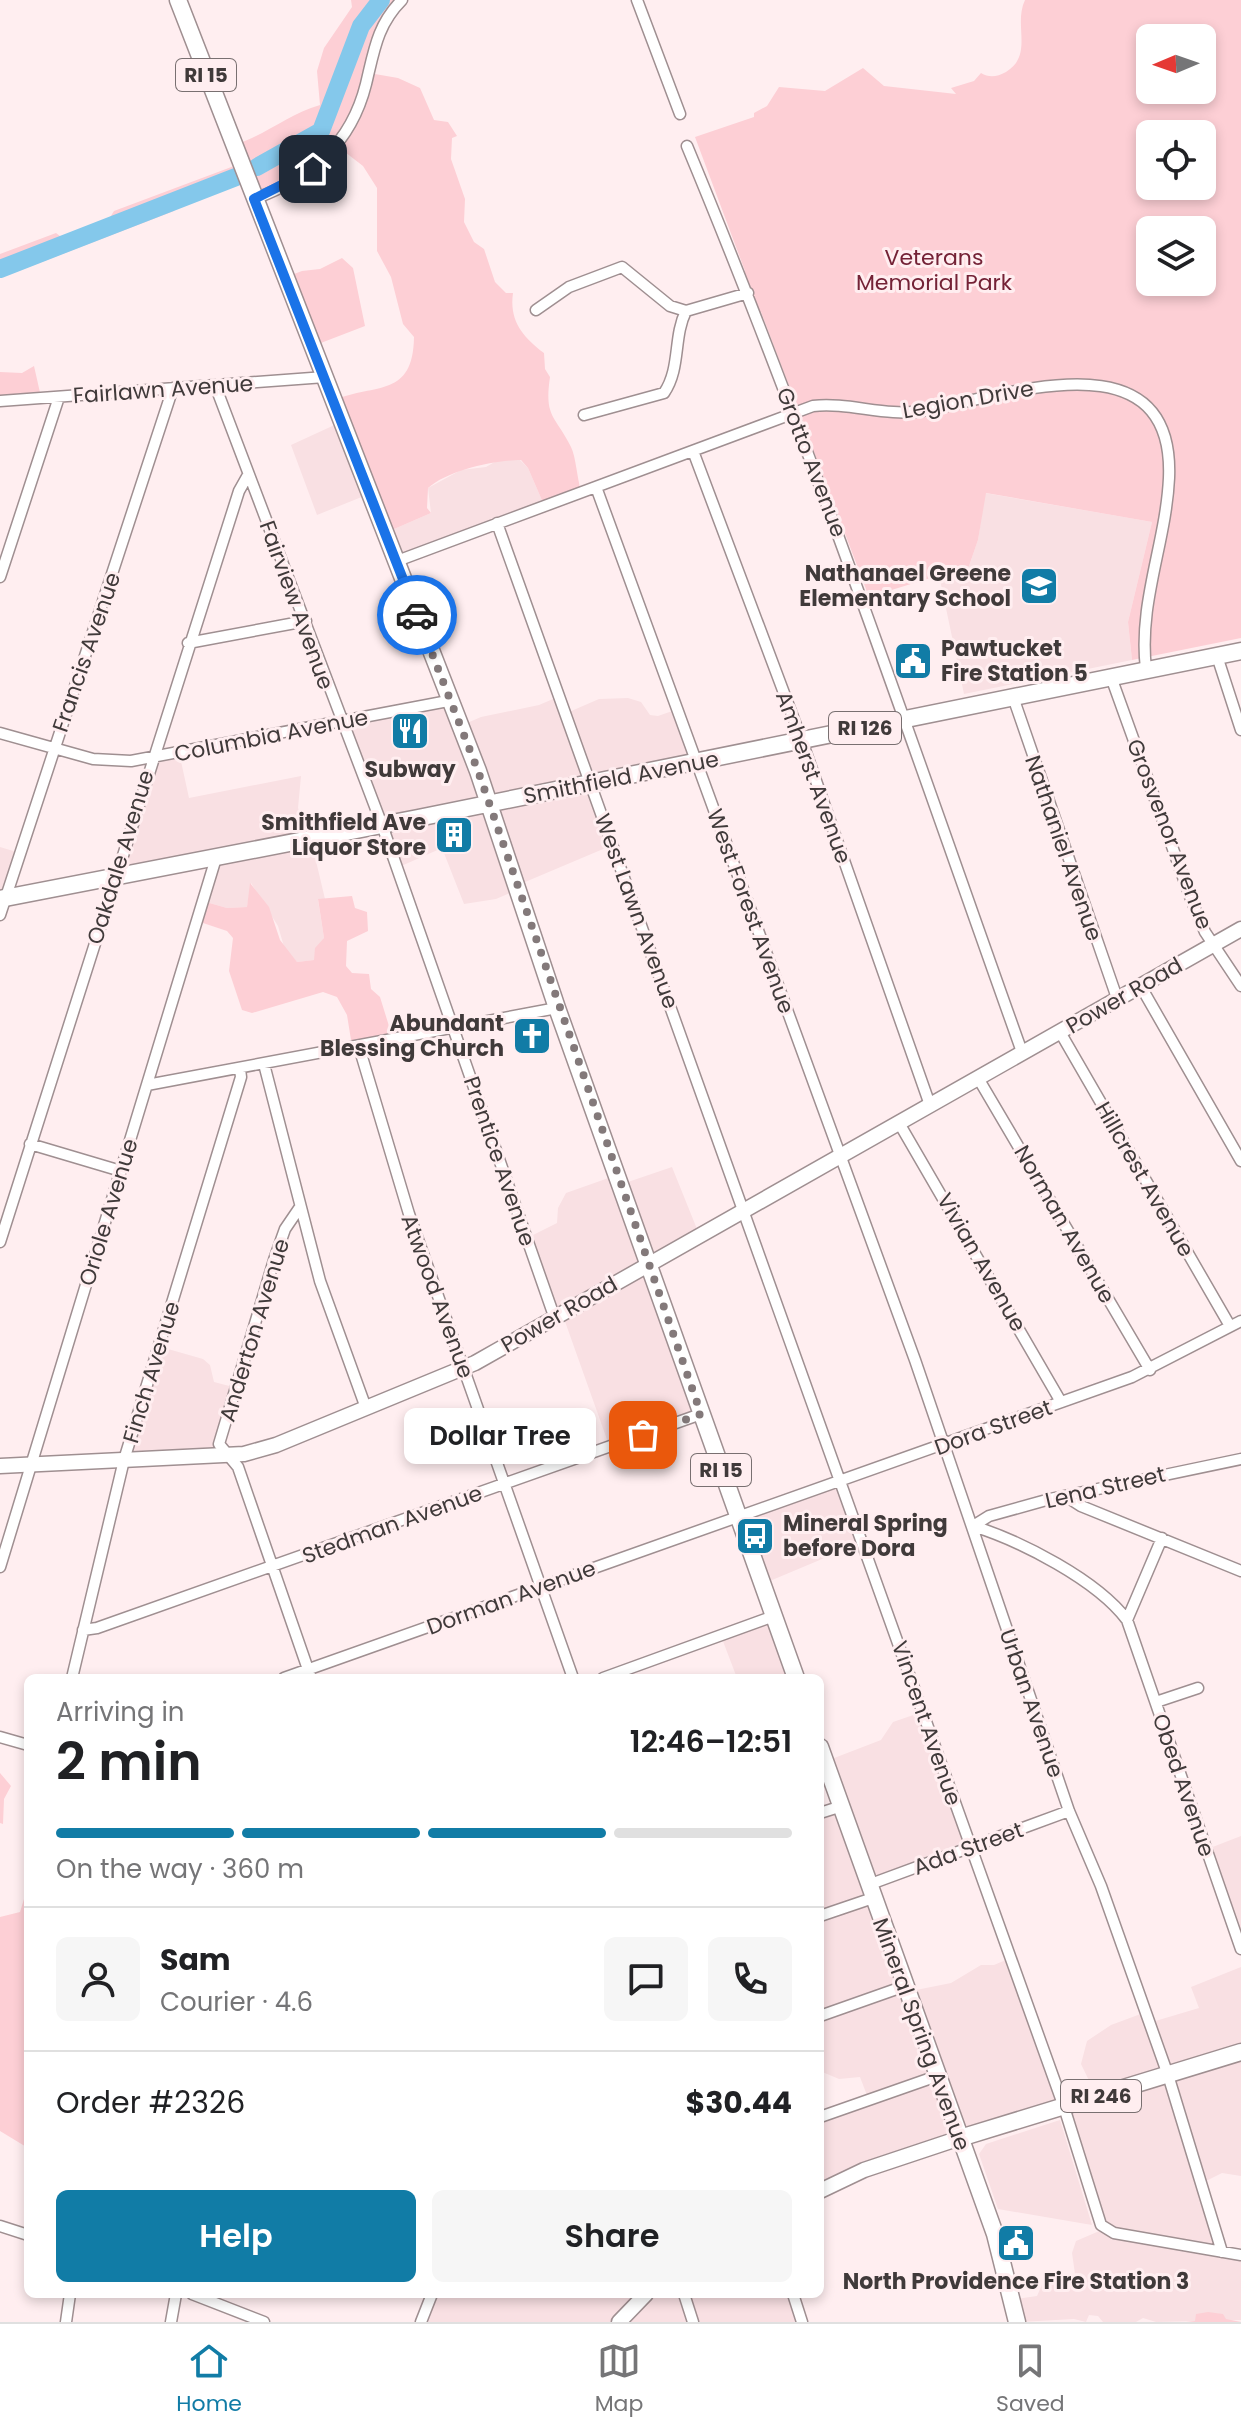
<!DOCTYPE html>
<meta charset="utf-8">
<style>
body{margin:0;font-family:Poppins,sans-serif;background:#f6f6f6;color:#202124;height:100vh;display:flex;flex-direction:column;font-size:30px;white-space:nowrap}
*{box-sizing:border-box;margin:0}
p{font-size:26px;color:#757577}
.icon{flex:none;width:44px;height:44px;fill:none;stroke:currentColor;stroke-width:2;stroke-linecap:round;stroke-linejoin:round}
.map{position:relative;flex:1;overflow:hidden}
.details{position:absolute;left:24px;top:1674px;width:800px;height:624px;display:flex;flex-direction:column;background:#fff;border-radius:12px;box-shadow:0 4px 12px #0003}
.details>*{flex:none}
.needle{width:52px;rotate:268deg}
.fabs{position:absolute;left:1136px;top:24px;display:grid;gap:16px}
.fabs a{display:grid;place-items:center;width:80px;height:80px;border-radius:12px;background:#fff;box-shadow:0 4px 12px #0003;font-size:40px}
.pin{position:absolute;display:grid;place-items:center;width:68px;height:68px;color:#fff;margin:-34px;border-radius:16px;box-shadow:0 4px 12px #0006}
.courier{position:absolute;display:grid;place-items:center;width:80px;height:80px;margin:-40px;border:6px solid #1a73e8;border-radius:50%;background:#fff;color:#222;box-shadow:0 2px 10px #0007}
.bubble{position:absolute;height:56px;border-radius:12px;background:#fff;box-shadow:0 4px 12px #0003;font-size:26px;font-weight:600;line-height:56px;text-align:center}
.overview em{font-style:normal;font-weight:600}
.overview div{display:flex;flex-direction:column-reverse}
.overview{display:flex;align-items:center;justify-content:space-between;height:136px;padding:0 32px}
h1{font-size:52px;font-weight:600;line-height:60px}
.bar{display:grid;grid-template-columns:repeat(4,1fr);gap:12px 8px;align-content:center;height:96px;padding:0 32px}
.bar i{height:10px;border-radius:6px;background:#e0e0e0}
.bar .selected{background:#117ca6}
.bar p{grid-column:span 4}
.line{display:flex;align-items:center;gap:20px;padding:0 32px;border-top:2px solid #e0e0e0}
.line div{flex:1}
.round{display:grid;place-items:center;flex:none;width:84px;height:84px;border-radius:12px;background:#f6f6f6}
.button{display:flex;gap:16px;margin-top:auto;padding:16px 32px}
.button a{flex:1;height:92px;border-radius:12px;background:#117ca6;color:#fff;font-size:32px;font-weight:600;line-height:92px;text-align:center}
.button a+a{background:#f6f6f6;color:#202124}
.dock{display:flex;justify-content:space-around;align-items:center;height:112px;border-top:2px solid #e0e0e0;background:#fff;font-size:22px;color:#757577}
.dock a{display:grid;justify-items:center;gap:4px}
.dock .selected{color:#117ca6}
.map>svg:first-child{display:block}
</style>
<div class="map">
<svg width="1241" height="2322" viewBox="0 0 1241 2322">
<rect width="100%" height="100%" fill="#ffeef0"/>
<path fill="#f9e0e3" d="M341 422 369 494 317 515 291 445Z
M498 460H520L528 468 544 505 397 560 385 533 431 513 428 488 461 470 486 467Z
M985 493 1152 522 1128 622 1132 660 964 694 939 575 969 566 978 540Z
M560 696 569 712 599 699 628 698 641 702 650 715 658 716 678 709 697 755 595 782 615 844 518 885 517 890 496 899 464 904 442 848 399 867 343 725 447 700 460 726 481 717 539 705Z
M179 752 189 798 301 776 298 808 311 840 325 899 318 900 324 938 315 960 297 962 285 950 278 926 251 883 247 907 227 908 206 902 218 858 118 868 151 764Z
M0 847 20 853 0 916Z
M672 1167 699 1234 652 1261 703 1412 610 1448 562 1313 557 1315 531 1236 557 1223 558 1208 566 1193 617 1175 625 1183Z
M161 1347 203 1359 210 1365 214 1382 237 1388 223 1445 227 1454 129 1460Z
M845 1481 865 1541 765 1583 743 1514Z
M775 1616 798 1678H737L721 1636Z
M925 1711 973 1846 874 1881 911 1991 951 1983 981 1965H994L1013 1957 1064 2106 1096 2095 1081 2064 1087 2041 1111 2025 1146 2012 1152 2022 1199 2008 1191 1987 1241 1967V2176L1222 2173 1204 2182 1226 2250 1241 2254V2320L1156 2322 1143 2318 1136 2322H1103L1098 2316 1089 2315 1086 2322 1074 2319 1020 2322 1016 2299 1037 2296 1044 2280 1057 2273 1075 2274 1072 2253 1076 2241 1104 2229 1065 2109 820 2191V2117L868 2098 860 2077 839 2079 820 2071V1812L840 1806 829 1760 881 1740 893 1722Z
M1241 1836V1941L1210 1848Z
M1060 2120 1092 2225 998 2209 979 2154 986 2144Z
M436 2294H795L805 2322H424Z"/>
<path fill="#fdcfd5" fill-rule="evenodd" d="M351 0H404L385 20 369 73 398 78 420 88 434 120 448 122 457 136 452 138 451 159 465 199 464 222 474 242 484 249 495 282 506 293H513C509 321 523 337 544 353L545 369 550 377C544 418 555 415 571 447 576 457 577 478 581 491L544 505 528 468 521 460C495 460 448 470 428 488L427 508 431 513 385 533 334 400C376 383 413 398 414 337L403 324 391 277 377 251V188L363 166 341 149 315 172 261 198 245 170 182 197 174 211 0 278V254L56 233 68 242 102 230 114 211 242 163 237 144C267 134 289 114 320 105L317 71 324 48 352 7Z
M1025 0H1241V638L1132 660 1128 622 1152 522 986 493 978 540 969 566 869 597 761 312 756 313 741 273 745 271 695 137 754 117V113L767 106 779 87 825 91 863 68 884 86 956 94 951 88 974 81 981 73C989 78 997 77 1006 72 1034 55 1013 25 1025 0ZM1150 38H1202V90H1150ZM1150 134H1202V186H1150ZM1150 230H1202V282H1150Z
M342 258 353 268 365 326 313 346 286 277 302 271 320 269Z
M34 366 41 397 0 401V372L22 373Z
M250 883 269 907 280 940 297 962 314 960 315 948 324 938 318 899 352 896 355 908 367 912 368 931 347 941 346 966 352 973 369 974 371 989 380 997 393 1039 352 1046 347 1015 337 997 323 992 252 1013 242 1010 229 971 233 938 227 931 200 922 206 902 227 908 247 907Z
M0 1773 11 1786 4 1799 3 1824 0 1823Z
M28 1886V2148L0 2131V1917L20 1912Z
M1208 2312 1223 2314 1226 2319 1241 2322H1186L1195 2321 1196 2314Z"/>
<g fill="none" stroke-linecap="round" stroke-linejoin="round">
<path stroke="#84c8eb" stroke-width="18" d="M257 167 321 131 361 26 381 0
M0 269 236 177"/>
<defs>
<path id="street" d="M637 0 680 114
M687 146C811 444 914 749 1022 1052
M254 199C311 178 351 144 366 84 374 51 377 25 402 0
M536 310 569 287 622 267 670 306 686 311
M215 385 382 825 554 1316
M0 401 325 377
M584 415 664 393C681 368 673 337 686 311L748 293
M693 451 802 741 930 1105
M596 487 915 1360 1069 1811 1101 1886 1168 2075 1222 2252
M497 523 1064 2107 1101 2225 1114 2233 1241 2255
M397 561 813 406C850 402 885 417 922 411 1003 397 1175 332 1169 478 1166 543 1138 603 1146 669
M0 577 59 397
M188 643 306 621
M1217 656 1241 730
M1111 677 1191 899 1205 932 1241 986
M1013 697 1117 998
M0 733 93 759 131 761 448 701
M0 915 173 388
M1140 985 1241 1161
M1060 1032 1230 1326
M359 1047 409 1214 573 1678
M264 1064 320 1281 366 1408
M978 1078 1150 1370
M147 1085 557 1008
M899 1123 1061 1402
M30 1144 121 1171
M300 1207 285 1229 274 1260 219 1444 238 1467 311 1678
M0 1242 239 491 248 475
M1067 1497 1081 1506 1241 1571
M973 1526C1021 1541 1097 1580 1127 1620L1241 1949
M973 1526 989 1516 1050 1499 1241 1459
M0 1567 216 858
M1127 1620 1162 1538
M83 1630 97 1628 701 1414
M72 1678 124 1460 241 1077 240 1069
M284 1678 1132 1377 1241 1321
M603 1678 774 1616
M1156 1702 1198 1688
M0 1737 28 1745
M820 1813 842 1806
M868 1885 1069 1811
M820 1916 873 1898
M820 2016 905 1986
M820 2117 937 2076
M0 2226 28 2235
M192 2294 264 2322
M684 2294 693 2322
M793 2294 802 2322
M66 2322 70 2294
M171 2322 176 2294
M421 2322 432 2294"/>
<path id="secondary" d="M0 1466 244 1454 276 1445 475 1363 1241 929
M820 2191 864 2170 960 2138
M619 2322 646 2294"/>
<path id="primary" d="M178 0 478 771 557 1008 796 1678
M0 899 418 818 1241 651
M820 1747 995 2234 1017 2322
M960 2138 1241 2052"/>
</defs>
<use href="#street" stroke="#9f8f91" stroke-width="13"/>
<use href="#secondary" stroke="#9f8f91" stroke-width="17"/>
<use href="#primary" stroke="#9f8f91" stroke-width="19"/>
<use href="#street" stroke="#fff" stroke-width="10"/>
<use href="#secondary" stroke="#fff" stroke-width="14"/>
<use href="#primary" stroke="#fff" stroke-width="16"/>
</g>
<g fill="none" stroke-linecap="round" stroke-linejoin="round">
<path stroke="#83797a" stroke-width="8" stroke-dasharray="0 14.4" d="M417 615 478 771 701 1414 643 1435"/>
<path stroke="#1a73e8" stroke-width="10" d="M313 169 254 199 417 615"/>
</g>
<defs>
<symbol id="school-square" viewBox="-11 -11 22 22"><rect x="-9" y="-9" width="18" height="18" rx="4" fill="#117ca6" stroke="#ffeef0"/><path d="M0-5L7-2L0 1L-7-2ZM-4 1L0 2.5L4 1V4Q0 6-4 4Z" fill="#fff"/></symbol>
<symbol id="civic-square" viewBox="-11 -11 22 22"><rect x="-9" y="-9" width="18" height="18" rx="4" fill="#117ca6" stroke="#ffeef0"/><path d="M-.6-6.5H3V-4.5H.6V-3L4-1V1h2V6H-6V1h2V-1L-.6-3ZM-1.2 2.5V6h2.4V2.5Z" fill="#fff"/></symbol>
<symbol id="restaurant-square" viewBox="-11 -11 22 22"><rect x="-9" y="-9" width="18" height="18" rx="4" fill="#117ca6" stroke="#ffeef0"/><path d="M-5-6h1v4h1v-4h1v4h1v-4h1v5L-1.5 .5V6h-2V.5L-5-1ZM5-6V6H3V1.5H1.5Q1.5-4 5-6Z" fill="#fff"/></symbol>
<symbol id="building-square" viewBox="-11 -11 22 22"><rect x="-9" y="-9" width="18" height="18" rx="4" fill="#117ca6" stroke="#ffeef0"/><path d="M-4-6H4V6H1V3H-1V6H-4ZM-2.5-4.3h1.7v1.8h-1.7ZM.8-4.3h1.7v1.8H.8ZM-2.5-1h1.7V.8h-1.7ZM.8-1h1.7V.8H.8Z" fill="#fff"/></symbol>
<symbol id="church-square" viewBox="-11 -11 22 22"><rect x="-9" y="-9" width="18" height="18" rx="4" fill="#117ca6" stroke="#ffeef0"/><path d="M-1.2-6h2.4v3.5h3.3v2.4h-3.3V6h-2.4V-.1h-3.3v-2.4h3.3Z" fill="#fff"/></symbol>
<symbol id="bus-square" viewBox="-11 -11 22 22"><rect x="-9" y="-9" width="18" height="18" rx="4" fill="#117ca6" stroke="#ffeef0"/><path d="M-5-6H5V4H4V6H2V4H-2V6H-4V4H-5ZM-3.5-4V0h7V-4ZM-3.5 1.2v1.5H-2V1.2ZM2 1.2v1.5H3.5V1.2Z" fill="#fff"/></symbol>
</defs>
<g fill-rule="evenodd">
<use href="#school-square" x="1017" y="564" width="44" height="44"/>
<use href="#civic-square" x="891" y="639" width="44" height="44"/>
<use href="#restaurant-square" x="388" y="709" width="44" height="44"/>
<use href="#building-square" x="432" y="813" width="44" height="44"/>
<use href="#church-square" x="510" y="1014" width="44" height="44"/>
<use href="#bus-square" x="733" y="1514" width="44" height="44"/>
<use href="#civic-square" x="994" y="2221" width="44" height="44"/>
</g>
<g text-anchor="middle" stroke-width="6" stroke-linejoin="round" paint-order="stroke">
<g fill="#ffeef0" stroke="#797071" stroke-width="2">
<rect x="176" y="59" width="60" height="32" rx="6"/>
<rect x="829" y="712" width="72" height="32" rx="6"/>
<rect x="691" y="1454" width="60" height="32" rx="6"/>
<rect x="1061" y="2080" width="80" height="32" rx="6"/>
</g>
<g font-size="20" font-weight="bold" fill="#403a3a">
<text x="206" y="82">RI 15</text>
<text x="865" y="735">RI 126</text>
<text x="721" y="1477">RI 15</text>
<text x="1101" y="2103">RI 246</text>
</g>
<g font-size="22" fill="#742236" stroke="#ffeef0">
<text x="934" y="265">Veterans<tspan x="934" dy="25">Memorial Park</tspan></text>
</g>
<g font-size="22" fill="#403a3a" stroke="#ffeef0">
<text transform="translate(163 389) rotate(-4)" y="8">Fairlawn Avenue</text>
<text transform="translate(968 399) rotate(-10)" y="8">Legion Drive</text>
<text transform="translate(812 462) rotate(69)" y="8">Grotto Avenue</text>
<text transform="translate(297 605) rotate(70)" y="8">Fairview Avenue</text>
<text transform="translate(86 652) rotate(-71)" y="8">Francis Avenue</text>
<text transform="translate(271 735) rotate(-11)" y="8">Columbia Avenue</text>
<text transform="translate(621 777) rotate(-11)" y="8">Smithfield Avenue</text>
<text transform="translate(814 777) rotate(70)" y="8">Amherst Avenue</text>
<text transform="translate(1170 834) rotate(69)" y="8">Grosvenor Avenue</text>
<text transform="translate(1064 848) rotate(71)" y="8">Nathaniel Avenue</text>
<text transform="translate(120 857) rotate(-73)" y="8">Oakdale Avenue</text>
<text transform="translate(637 911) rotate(70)" y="8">West Lawn Avenue</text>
<text transform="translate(751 911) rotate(70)" y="8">West Forest Avenue</text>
<text transform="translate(1124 995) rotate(-30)" y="8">Power Road</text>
<text transform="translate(500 1161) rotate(71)" y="8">Prentice Avenue</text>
<text transform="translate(1145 1179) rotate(60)" y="8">Hillcrest Avenue</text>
<text transform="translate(108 1212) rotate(-73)" y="8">Oriole Avenue</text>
<text transform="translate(1065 1224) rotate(60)" y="8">Norman Avenue</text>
<text transform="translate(982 1262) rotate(60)" y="8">Vivian Avenue</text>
<text transform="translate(438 1296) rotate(70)" y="8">Atwood Avenue</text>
<text transform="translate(559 1314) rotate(-30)" y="8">Power Road</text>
<text transform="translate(254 1330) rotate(-73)" y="8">Anderton Avenue</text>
<text transform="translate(151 1372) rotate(-73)" y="8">Finch Avenue</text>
<text transform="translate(993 1427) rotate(-20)" y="8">Dora Street</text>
<text transform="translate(1105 1487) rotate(-13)" y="8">Lena Street</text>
<text transform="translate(392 1524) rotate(-20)" y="8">Stedman Avenue</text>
<text transform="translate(511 1597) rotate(-20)" y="8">Dorman Avenue</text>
<text transform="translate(1032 1703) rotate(71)" y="8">Urban Avenue</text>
<text transform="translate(927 1723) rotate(71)" y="8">Vincent Avenue</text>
<text transform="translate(1184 1785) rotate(71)" y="8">Obed Avenue</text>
<text transform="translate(968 1848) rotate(-20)" y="8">Ada Street</text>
<text transform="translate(922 2034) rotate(70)" y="8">Mineral Spring Avenue</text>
</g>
<g font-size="22" font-weight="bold" fill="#403a3a" stroke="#ffeef0" text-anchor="end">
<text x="1011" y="581">Nathanael Greene<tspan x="1011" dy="25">Elementary School</tspan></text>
<text x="941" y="656" text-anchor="start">Pawtucket<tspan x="941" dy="25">Fire Station 5</tspan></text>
<text x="410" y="777" text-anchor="middle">Subway</text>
<text x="426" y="830">Smithfield Ave<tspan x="426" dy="25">Liquor Store</tspan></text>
<text x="504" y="1031">Abundant<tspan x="504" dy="25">Blessing Church</tspan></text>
<text x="783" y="1531" text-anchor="start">Mineral Spring<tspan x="783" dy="25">before Dora</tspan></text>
<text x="1016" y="2289" text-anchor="middle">North Providence Fire Station 3</text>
</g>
</g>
</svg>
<div class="fabs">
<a><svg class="needle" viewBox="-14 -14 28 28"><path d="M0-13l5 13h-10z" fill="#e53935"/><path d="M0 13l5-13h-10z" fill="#757577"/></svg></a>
<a><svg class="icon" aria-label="locate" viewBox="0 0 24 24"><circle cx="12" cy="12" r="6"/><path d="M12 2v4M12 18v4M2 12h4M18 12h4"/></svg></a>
<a><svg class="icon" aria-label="layers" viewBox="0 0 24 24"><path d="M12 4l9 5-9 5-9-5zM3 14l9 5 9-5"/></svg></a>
</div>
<div class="pin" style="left:643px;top:1435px;background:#ea580c"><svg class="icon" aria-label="bag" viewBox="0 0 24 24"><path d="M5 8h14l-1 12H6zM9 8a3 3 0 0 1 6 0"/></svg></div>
<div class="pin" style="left:313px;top:169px;background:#1f2937"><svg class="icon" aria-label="home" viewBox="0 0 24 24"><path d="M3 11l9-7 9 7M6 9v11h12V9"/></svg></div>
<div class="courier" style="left:417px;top:615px"><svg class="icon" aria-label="car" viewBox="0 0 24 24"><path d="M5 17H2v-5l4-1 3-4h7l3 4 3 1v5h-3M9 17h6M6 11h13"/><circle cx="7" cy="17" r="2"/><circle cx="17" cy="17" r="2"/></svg></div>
<div class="bubble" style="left:404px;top:1408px;width:192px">Dollar Tree</div>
<section class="details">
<div class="overview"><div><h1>2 min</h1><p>Arriving in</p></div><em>12:46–12:51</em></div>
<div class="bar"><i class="selected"></i><i class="selected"></i><i class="selected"></i><i></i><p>On the way · 360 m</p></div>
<div class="line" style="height:144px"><a class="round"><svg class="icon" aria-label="person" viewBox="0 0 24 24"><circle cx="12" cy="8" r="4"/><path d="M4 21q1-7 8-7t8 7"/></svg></a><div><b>Sam</b><p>Courier · 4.6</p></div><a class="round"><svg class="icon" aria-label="chat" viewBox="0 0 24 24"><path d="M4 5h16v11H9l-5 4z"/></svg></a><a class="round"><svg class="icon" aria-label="phone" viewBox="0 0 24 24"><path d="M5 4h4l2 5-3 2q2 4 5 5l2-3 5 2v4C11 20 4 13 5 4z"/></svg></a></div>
<div class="line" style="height:104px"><div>Order #2326</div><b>$30.44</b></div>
<div class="button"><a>Help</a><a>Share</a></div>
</section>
</div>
<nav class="dock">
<a class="selected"><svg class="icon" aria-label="home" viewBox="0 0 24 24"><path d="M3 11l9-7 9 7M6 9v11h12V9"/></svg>Home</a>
<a><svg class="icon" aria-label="map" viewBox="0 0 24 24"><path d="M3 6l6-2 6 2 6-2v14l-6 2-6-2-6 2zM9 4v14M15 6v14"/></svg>Map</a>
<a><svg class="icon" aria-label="saved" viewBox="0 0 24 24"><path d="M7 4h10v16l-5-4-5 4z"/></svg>Saved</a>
</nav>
